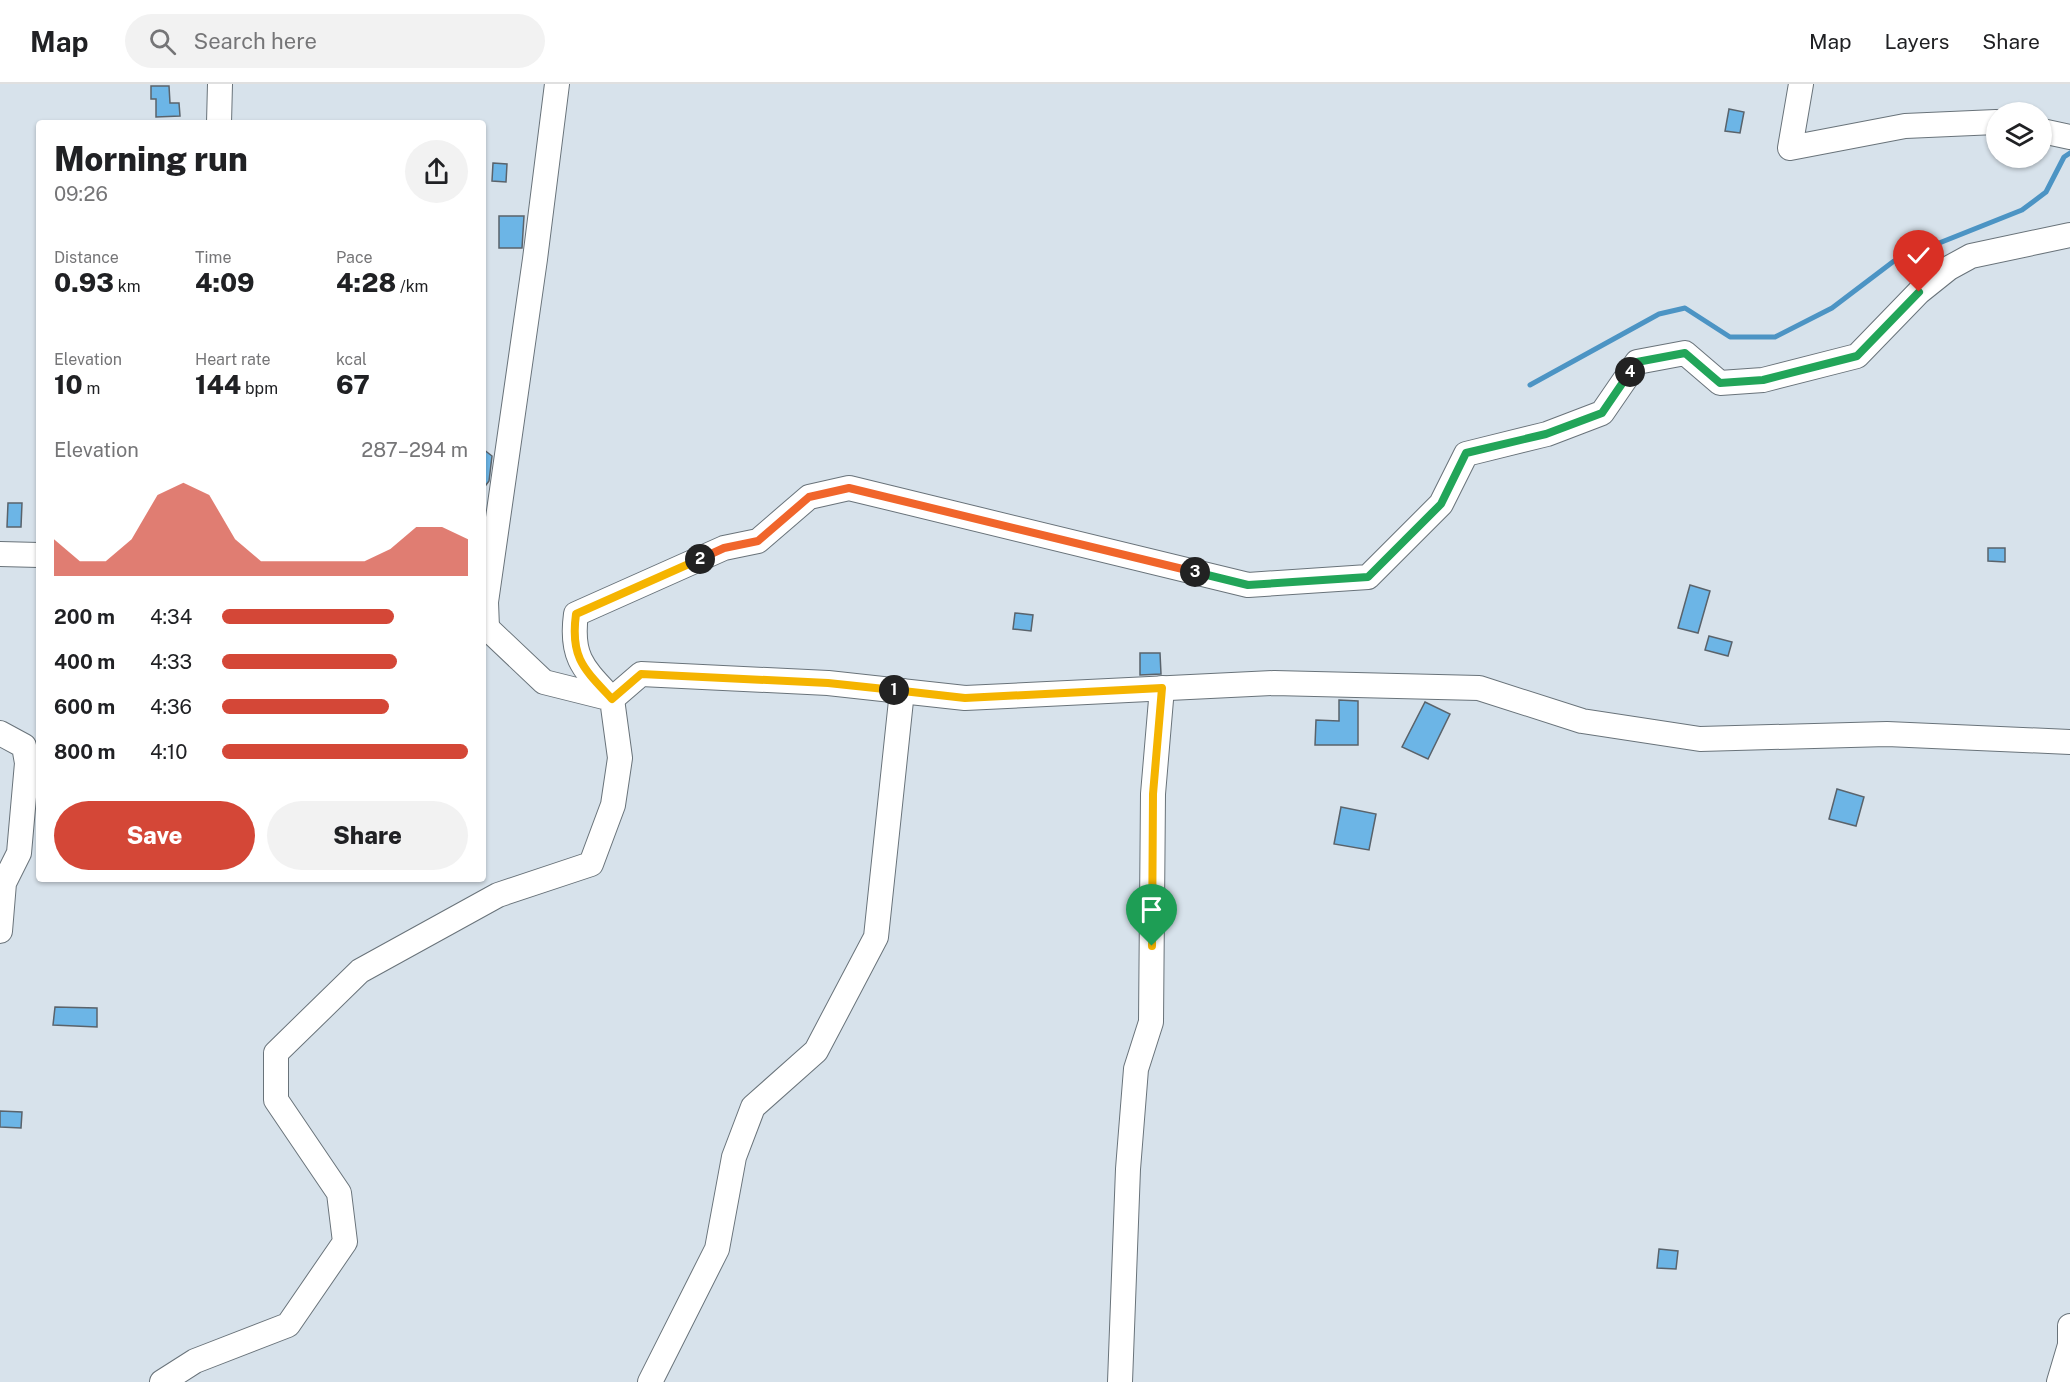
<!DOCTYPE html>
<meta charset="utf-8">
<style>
:root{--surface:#fff;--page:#f2f2f2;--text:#202124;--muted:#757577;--line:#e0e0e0;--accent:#d44737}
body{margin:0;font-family:"Public Sans",sans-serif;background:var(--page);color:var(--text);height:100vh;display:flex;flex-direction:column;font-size:22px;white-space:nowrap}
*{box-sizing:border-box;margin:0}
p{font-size:20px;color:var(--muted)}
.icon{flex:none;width:33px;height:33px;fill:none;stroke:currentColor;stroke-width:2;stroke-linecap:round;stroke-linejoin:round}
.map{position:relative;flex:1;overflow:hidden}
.details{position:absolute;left:36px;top:36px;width:450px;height:762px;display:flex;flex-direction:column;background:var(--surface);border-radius:6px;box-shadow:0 2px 4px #0004}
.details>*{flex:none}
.controls{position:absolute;left:1986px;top:18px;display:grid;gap:12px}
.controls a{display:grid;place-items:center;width:66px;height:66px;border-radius:50%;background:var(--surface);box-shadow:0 2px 4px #0004;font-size:30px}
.pin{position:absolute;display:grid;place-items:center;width:51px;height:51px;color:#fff;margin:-62px -26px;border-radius:50% 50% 50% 0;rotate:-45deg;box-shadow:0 0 6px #0007}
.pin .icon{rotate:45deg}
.km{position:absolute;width:30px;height:30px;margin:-15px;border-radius:50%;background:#222;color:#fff;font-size:16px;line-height:30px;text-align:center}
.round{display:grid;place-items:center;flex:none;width:63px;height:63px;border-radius:32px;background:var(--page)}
.overview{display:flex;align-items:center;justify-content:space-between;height:102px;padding:0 18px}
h1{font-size:33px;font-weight:800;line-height:45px}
.figures{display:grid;grid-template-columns:repeat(3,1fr);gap:9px;height:102px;padding:6px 18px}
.figures div{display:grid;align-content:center}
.figures b{font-size:26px;font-weight:800}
.figures small{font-size:16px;font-weight:400}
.figures p{font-size:16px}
.chart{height:168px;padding:12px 18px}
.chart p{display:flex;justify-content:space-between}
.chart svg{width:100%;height:108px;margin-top:6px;fill:var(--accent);opacity:.7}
.button{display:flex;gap:12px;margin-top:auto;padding:12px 18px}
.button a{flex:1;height:69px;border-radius:36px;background:var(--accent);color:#fff;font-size:24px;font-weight:800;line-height:69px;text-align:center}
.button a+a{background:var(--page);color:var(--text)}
ul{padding:0 18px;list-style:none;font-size:20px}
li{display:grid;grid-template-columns:96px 72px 1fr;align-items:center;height:45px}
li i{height:15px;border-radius:8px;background:var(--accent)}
header{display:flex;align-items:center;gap:36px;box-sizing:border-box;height:84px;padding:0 30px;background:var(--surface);border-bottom:2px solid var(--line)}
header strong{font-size:28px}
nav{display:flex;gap:33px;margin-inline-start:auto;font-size:21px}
.search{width:420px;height:54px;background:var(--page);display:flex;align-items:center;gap:15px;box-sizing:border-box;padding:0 21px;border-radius:33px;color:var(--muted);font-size:22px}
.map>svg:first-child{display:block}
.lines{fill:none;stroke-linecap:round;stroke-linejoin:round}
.stream{stroke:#4c94c4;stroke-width:5}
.building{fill:#6cb5e6;stroke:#5a636b;stroke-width:1.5}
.minor-casing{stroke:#69737a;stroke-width:26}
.minor{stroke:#fff;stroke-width:24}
.split-1-casing{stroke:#fff;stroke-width:12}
.split-2-casing{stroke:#fff;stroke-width:12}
.split-3-casing{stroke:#fff;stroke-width:12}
.split-4-casing{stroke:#fff;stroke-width:12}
.split-5-casing{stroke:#fff;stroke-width:12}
.split-1{stroke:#f5b400;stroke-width:8}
.split-2{stroke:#f5b400;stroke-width:8}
.split-3{stroke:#f0652b;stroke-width:8}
.split-4{stroke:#22a559;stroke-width:8}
.split-5{stroke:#22a559;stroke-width:8}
</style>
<header>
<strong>Map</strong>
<div class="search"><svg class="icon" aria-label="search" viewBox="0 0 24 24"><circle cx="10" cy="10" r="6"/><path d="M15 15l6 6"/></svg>Search here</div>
<nav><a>Map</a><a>Layers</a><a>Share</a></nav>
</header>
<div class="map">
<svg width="2070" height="1298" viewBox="0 0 2070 1298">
<rect width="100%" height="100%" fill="#d7e2eb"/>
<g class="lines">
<path class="stream" d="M1530 301 1659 230 1685 224 1730 253H1775L1832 224 1894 177 2022 126 2046 108 2064 73 2070 69"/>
</g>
<g class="building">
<path d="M151 2H169L170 19H179L180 32 156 33V15H151Z"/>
<path d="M1729 25 1744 28 1740 49 1725 47Z"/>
<path d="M493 79 507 80 506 98 492 97Z"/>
<path d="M499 132H524L522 164H499Z"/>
<path d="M483 365 492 372 489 397 483 405Z"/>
<path d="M8 419H22L21 443H7Z"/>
<path d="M1988 464H2005V478L1988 477Z"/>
<path d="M1690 501 1710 507 1698 549 1678 544Z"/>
<path d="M1015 529 1033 531 1031 547 1013 545Z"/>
<path d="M1709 552 1732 558 1728 572 1705 566Z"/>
<path d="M1140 569H1160L1161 590 1140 591Z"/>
<path d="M1339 616 1358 617V661H1315L1316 636 1339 637Z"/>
<path d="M1425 618 1450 630 1428 675 1402 663Z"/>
<path d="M1837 705 1864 713 1856 742 1829 735Z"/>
<path d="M1341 723 1376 730 1369 766 1334 760Z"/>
<path d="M55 923 97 924V943L53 941Z"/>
<path d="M0 1027 22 1028 21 1044 0 1043Z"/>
<path d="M1659 1165 1678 1167 1676 1185 1657 1184Z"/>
</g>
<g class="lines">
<defs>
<g id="minor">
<path d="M1801 0 1790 64 1905 42 1996 38"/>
<path d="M219 39 220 0"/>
<path d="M2042 47 2070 53"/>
<path d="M2070 151 1971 172 1949 184 1919 208 1857 272 1763 296 1720 299 1685 269 1637 278 1602 329 1547 350 1466 370 1441 420 1368 493 1248 501 849 404 809 413 758 457 724 464 576 530C570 574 584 585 612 615L641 590 828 599 965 614 1274 599 1479 604 1582 637 1700 655 1887 650 2070 658"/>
<path d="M0 470 39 471"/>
<path d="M487 544 486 518 535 175 557 0"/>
<path d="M0 649 24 662 27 679 19 769 4 799 0 847"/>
<path d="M162 1298 195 1277 288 1241 345 1158 339 1109 276 1016V969L360 887 498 811 591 780 613 721 620 674 612 615 544 598 487 544 483 543"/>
<path d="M650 1298 717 1165 734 1073 753 1023 816 967 876 853 902 607"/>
<path d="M1120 1298 1128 1085 1136 985 1151 938 1153 710 1162 604"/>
<path d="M2059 1298 2070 1261V1242"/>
</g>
</defs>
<use href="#minor" class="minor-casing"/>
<use href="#minor" class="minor"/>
</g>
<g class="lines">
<defs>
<path id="split-1" d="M894 606 965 614 1162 604 1153 710 1152 862"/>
<path id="split-2" d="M700 475 576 530C570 574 584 585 612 615L641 590 828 599 894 606"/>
<path id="split-3" d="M700 475 724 464 758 457 809 413 849 404 1195 488"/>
<path id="split-4" d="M1195 488 1248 501 1368 493 1441 420 1466 369 1546 350 1602 329 1630 288"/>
<path id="split-5" d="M1630 288 1637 278 1685 269 1720 299 1763 296 1857 272 1919 208"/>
</defs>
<use href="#split-1" class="split-1-casing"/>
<use href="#split-2" class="split-2-casing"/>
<use href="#split-3" class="split-3-casing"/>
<use href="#split-4" class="split-4-casing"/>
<use href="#split-5" class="split-5-casing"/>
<use href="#split-1" class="split-1"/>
<use href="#split-2" class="split-2"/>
<use href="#split-3" class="split-3"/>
<use href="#split-4" class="split-4"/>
<use href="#split-5" class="split-5"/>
</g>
</svg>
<div class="controls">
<a><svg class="icon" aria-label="layers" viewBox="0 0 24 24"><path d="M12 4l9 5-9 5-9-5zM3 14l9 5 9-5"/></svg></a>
</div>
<div class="pin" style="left:1152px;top:862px;background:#1e9e55"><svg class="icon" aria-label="arrive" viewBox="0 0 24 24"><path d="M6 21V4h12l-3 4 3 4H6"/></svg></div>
<div class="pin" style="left:1919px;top:208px;background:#d93025"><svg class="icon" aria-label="check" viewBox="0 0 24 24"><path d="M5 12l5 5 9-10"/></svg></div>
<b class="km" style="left:894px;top:606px">1</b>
<b class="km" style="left:700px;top:475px">2</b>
<b class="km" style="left:1195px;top:488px">3</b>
<b class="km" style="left:1630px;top:288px">4</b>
<section class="details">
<div class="overview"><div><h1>Morning run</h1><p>09:26</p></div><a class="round"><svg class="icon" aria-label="share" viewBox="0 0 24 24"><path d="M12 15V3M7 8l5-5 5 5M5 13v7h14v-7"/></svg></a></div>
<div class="figures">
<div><p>Distance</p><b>0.93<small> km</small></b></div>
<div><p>Time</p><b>4:09</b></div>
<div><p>Pace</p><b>4:28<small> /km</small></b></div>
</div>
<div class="figures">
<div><p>Elevation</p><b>10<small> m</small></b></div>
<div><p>Heart rate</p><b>144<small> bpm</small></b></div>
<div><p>kcal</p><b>67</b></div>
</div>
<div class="chart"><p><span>Elevation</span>287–294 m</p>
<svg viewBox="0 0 160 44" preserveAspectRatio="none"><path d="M0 44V29L10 38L20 38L30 29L40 11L50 6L60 11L70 29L80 38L90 38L100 38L110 38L120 38L130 33L140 24L150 24L160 29V44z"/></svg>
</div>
<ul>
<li><b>200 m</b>4:34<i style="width:70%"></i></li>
<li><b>400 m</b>4:33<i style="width:71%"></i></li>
<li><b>600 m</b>4:36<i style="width:68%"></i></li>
<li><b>800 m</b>4:10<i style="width:100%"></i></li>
</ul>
<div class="button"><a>Save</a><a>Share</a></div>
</section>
</div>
